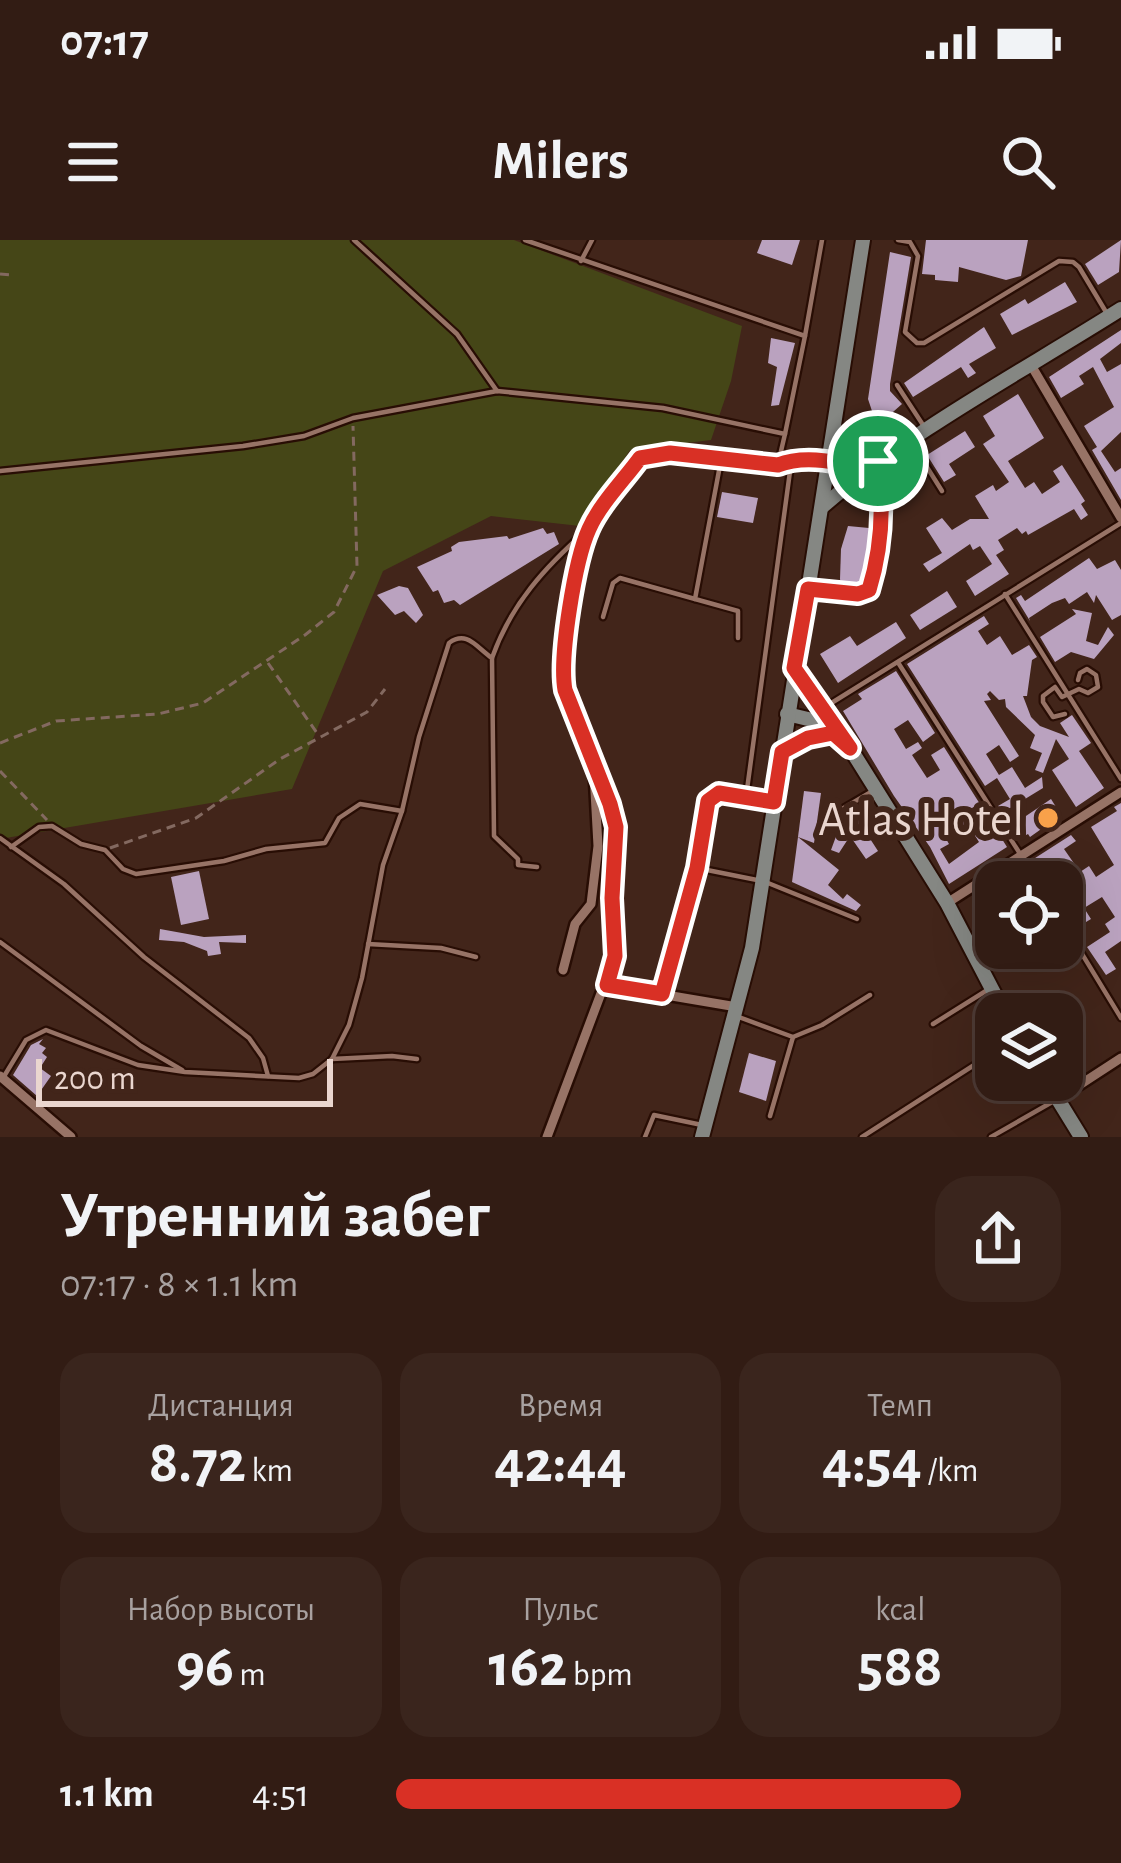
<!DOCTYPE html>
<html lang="ru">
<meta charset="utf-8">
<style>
:root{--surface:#321c14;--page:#3a251d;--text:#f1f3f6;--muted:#a8a1a0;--line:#4d3a34;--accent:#d93025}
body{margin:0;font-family:"Alegreya Sans",sans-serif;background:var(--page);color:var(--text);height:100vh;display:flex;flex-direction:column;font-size:45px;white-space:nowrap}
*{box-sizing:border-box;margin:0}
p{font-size:39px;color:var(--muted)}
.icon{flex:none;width:66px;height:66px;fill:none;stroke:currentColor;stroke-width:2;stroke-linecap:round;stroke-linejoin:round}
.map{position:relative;height:897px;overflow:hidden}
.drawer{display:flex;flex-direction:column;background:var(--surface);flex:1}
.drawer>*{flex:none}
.fabs{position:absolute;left:975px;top:621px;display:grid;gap:24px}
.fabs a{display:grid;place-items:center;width:108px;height:108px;border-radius:24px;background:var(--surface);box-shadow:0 12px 48px #0002,0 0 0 3px var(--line);font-size:60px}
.scale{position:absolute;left:36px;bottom:30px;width:297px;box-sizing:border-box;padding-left:12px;border:6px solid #ead6cf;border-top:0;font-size:33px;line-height:42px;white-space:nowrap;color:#ead6cf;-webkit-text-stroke:9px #42251a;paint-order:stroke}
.pin{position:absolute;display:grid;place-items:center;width:102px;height:102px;color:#fff;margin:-51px;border:6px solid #fff;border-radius:50%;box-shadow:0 3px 12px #0007}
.round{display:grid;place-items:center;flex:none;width:126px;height:126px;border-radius:36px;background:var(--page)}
.overview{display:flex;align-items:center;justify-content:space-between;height:204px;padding:0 60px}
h1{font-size:66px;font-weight:600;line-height:90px}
.figures{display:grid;grid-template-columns:repeat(3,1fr);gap:18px;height:204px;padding:12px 60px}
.figures div{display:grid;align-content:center;border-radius:30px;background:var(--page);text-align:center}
.figures b{font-size:60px;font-weight:600}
.figures small{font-size:33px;font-weight:400}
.figures p{font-size:33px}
ul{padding:0 60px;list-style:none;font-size:39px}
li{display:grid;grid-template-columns:192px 144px 1fr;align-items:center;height:90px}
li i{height:30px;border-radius:15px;background:var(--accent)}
.status{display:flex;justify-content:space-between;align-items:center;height:84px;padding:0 60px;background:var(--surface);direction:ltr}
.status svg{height:33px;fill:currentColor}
header{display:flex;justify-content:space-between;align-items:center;height:156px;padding:0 60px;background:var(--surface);font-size:54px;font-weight:600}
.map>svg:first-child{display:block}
.green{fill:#454617}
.building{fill:#baa2bf;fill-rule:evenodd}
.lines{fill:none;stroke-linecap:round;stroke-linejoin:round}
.lane-casing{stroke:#280d04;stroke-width:9}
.street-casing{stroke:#280d04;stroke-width:14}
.secondary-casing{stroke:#280d04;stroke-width:18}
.path{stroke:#836960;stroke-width:3;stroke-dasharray:9 6;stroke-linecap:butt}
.lane{stroke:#977366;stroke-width:4.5}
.street{stroke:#977366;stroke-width:9}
.secondary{stroke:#858783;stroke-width:14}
.route-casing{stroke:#fff;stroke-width:24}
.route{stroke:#d93025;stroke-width:15}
.poi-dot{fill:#f8a14a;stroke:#42251a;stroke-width:4.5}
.labels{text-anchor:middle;stroke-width:12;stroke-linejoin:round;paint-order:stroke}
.poi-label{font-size:48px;fill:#ead6cf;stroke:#42251a;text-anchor:end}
</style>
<div class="status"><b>07:17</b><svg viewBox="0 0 49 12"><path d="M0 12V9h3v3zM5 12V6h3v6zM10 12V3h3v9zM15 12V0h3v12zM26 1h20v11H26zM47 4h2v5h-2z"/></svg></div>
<header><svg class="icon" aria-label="menu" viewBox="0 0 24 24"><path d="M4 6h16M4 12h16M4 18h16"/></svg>Milers<svg class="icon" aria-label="search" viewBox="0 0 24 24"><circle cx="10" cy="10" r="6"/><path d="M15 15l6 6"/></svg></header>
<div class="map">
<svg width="1121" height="897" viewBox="0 0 1121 897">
<rect width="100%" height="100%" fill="#42251a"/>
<path class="green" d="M0 0H514L742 86 731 141 711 200 630 210 580 286 491 276 383 331 292 549 0 599Z"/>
<g class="building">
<path d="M762 0H800L792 25 757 13Z"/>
<path d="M926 0H1028L1021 36 1006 40 959 27 958 42 935 40V35L922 34Z"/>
<path d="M1121 0 1119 32 1098 45 1085 24Z"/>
<path d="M890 12 911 17 890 144V151L902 164 885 179 874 177 868 159Z"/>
<path d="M1065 42 1077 62 1012 95 1000 74 1025 59 1028 64Z"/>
<path d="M984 87 996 108 969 124 976 133 968 138 961 127 913 157 904 143Z"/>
<path d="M1121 90V103L1100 119 1107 132 1121 124V192L1101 211 1115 232 1121 228V260L1092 210 1097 207 1084 186 1114 167 1093 127 1079 136 1084 144 1061 158 1049 137Z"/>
<path d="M771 98 795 103 779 165 771 166 777 127 768 123Z"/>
<path d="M1018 154 1044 198 1008 221 1025 248 1034 242 1042 254 1060 242 1053 231 1062 225 1085 261 1081 264 1088 275 1081 280 1074 269 1028 295 1026 291 1022 294 1017 288 998 300 1004 310 996 315 1009 334 975 356 966 341 992 324 980 306 973 310 970 304 929 332 923 324 942 313 926 288 942 278 952 290 970 279H989L975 256 993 245 996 251 1009 242 983 204 995 196 983 176Z"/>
<path d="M965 191 975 207 949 224 956 235 944 242 927 215Z"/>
<path d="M722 252 758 258 753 283 717 277Z"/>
<path d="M848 286 869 288 870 294V313L860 346 841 344 840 339 841 309Z"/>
<path d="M543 288 547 294 554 292 559 304 460 365 454 360 444 363 438 350 433 352 417 327 452 311 451 307 459 302 507 296 509 299Z"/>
<path d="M1089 318 1097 329 1115 320 1121 330V375L1112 380 1096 355 1094 363 1087 352 1069 364 1065 358 1052 363 1029 378 1030 381 1016 358 1021 355 1025 361Z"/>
<path d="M399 346 408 348 423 375 416 383 404 371 395 375 377 355Z"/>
<path d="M947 351 957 367 920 390 910 375Z"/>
<path d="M1072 369 1092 373 1086 401 1098 405 1108 387 1114 395 1094 419 1071 412 1055 422 1040 397 1076 374Z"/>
<path d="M984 376 989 384 978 391 987 405 1000 396 1012 415 1029 405 1037 417 1032 420 1027 456H1023L1031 477 1040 486 1069 497 1060 483 1072 475 1091 503 1079 511 1104 548 1076 567 1052 530 1069 519 1056 499 1043 533 1035 530 1042 513 1030 508 1035 495 1006 467 1005 459 999 460 990 451 987 454 991 460 984 461 1019 516 1010 522 999 505 986 514 999 535 1012 527 1025 548 1042 537 1043 548 1002 573 998 566 1010 559 997 538 985 546 907 424Z"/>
<path d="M896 382 906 398 838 443 820 414 850 396 857 406Z"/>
<path d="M896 431 935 493 923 502 908 480 894 489 906 509 918 502 922 508 912 515 927 538 940 530 931 515 944 507 1007 607 949 644 930 607 894 556 843 471 862 459 858 454ZM967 583 979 602 949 624 940 609 949 604 945 597Z"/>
<path d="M804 551 821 553 814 603 798 597Z"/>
<path d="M1051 559 1061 575 1030 597 1028 594 1019 599 1011 586Z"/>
<path d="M1121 563V701L1105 712 1116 729 1106 735 1087 707 1110 692 1105 684 1115 677 1102 657 1084 668 1091 679 1076 688 1062 670V642H1045L1032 620 1071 595 1076 601 1064 609 1080 632 1089 626 1096 637 1114 625 1091 587 1117 571 1114 567Z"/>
<path d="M863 572 872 587 865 591 878 611 866 619 850 596 839 613 831 610 838 591 861 600 850 580Z"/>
<path d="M798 597 839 630 828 645 843 659 847 654 861 665 856 671 792 642Z"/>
<path d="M199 631 209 679 181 685 171 637Z"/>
<path d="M160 689 204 697 246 695V703L219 702 221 714 208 716 207 711 184 702 159 700Z"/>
<path d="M43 799 39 804 46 808 42 813 47 817 40 828 51 836 37 856 13 835 31 805Z"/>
<path d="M749 813 776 821 766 861 739 852Z"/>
</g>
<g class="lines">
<defs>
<g id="lane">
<path d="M354 0 457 94 497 151"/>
<path d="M525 0 805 96 785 194"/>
<path d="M898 0 910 2 918 16 905 92 917 103H924L1059 21 1073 22 1079 27 1106 72"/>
<path d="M581 21 592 0"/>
<path d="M805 96 822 0"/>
<path d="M897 145 923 185"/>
<path d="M913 205 942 251"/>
<path d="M721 220 695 359 738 371V398"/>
<path d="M0 231 243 206 304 196 353 178 497 151 663 168 785 194 778 224"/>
<path d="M813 350 858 354 869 350 881 293 879 228"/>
<path d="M1005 354 1121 539"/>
<path d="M603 377 613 343 620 338 695 359"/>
<path d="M492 418C511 364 545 327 587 290"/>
<path d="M899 424 1038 642"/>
<path d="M825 467 1121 283"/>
<path d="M1065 474 1053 477 1043 462V456L1055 447 1062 457 1079 449 1088 453 1098 447 1096 435 1087 429 1080 433 1078 440"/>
<path d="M746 557 791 224"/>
<path d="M842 569 871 552"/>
<path d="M0 598 64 644 144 717 249 798 263 818 268 836"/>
<path d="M11 607 39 587 52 586 81 604 105 610 123 629 136 634 224 621 266 609 325 603 339 578 360 564 402 571"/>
<path d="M757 640 697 628C700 603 697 568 719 553L773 562"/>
<path d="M768 643 857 679"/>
<path d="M1062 681 1121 778"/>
<path d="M0 702 141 806 182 830"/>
<path d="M368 704 441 708 476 717"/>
<path d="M662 754 697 628"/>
<path d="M736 776 793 797 770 876"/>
<path d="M933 784 989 749"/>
<path d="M793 797 822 785 870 755"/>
<path d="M332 819 392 816 417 819"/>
<path d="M3 838 26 800 46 790 138 825 185 832 299 838 313 834 332 819 349 785 362 738 383 625 402 571 419 497 449 403C467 390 476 407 492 418L494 596 518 619V625L537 627"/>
<path d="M645 897 654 875 702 885"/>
<path d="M862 897 996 811"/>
<path d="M991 897 1054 861"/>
</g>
<g id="street">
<path d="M1031 125 1121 278"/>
<path d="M947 663 1121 552"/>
<path d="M563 730 575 684 591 664 598 606 594 533"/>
<path d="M607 745 737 767"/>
<path d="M0 836 71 897"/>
<path d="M1058 859 1121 818"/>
<path d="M547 897 615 716 612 659 616 587 563 442 574 348 590 287 628 234 648 215 670 213 778 225 792 220H828"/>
</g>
<g id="secondary">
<path d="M828 220 868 228"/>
<path d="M822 267C913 189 1020 133 1121 69"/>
<path d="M794 428 850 508 947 663 1005 774"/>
<path d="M787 474 812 480 837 496"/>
<path d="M782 512 808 498 832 493"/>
<path d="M1046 840 1081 897"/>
<path d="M702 897 752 708 863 0"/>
</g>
</defs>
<use href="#lane" class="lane-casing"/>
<use href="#street" class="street-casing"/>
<use href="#secondary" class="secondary-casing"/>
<g class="path">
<path d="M0 34 12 35"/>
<path d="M268 423 317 493"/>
<path d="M0 503 56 481 158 474 203 463 305 395 334 372 357 326 353 186"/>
<path d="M0 531 47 580"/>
<path d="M110 608 196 578 280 519 367 472 385 449"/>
</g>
<use href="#lane" class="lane"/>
<use href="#street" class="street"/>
<use href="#secondary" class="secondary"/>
</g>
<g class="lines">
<defs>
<path id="route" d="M670 213 778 225C806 214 839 223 868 228L878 221C884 264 882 308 869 350L858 354 808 349 794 428 850 508 833 493 808 498 782 512 774 562 719 553 708 561 697 628 662 754 607 745 615 716 612 658 616 587 610 564 565 450C559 417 575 320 589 289 600 264 624 240 640 218Z"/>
</defs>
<use href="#route" class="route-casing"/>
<use href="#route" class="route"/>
</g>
<circle class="poi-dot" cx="1048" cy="578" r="12"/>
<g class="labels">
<g class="poi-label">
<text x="1024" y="595">Atlas Hotel</text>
</g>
</g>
</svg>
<div class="fabs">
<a><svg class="icon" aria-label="locate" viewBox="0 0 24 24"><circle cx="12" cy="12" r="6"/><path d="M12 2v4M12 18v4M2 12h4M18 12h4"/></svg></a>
<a><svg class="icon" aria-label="layers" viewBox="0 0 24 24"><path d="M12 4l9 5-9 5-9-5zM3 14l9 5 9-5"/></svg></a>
</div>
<div class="scale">200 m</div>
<div class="pin" style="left:878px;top:221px;background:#1e9e55"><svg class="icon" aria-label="arrive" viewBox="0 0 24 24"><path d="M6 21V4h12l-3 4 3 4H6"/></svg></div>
</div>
<section class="drawer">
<div class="overview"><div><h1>Утренний забег</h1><p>07:17 · 8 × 1.1 km</p></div><a class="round"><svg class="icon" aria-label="share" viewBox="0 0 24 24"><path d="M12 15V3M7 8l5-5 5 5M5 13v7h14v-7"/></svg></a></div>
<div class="figures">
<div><p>Дистанция</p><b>8.72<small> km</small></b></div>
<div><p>Время</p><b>42:44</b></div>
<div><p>Темп</p><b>4:54<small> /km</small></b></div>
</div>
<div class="figures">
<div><p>Набор высоты</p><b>96<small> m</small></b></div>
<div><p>Пульс</p><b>162<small> bpm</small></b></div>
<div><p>kcal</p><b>588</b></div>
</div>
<ul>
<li><b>1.1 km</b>4:51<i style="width:85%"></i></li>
</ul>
</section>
